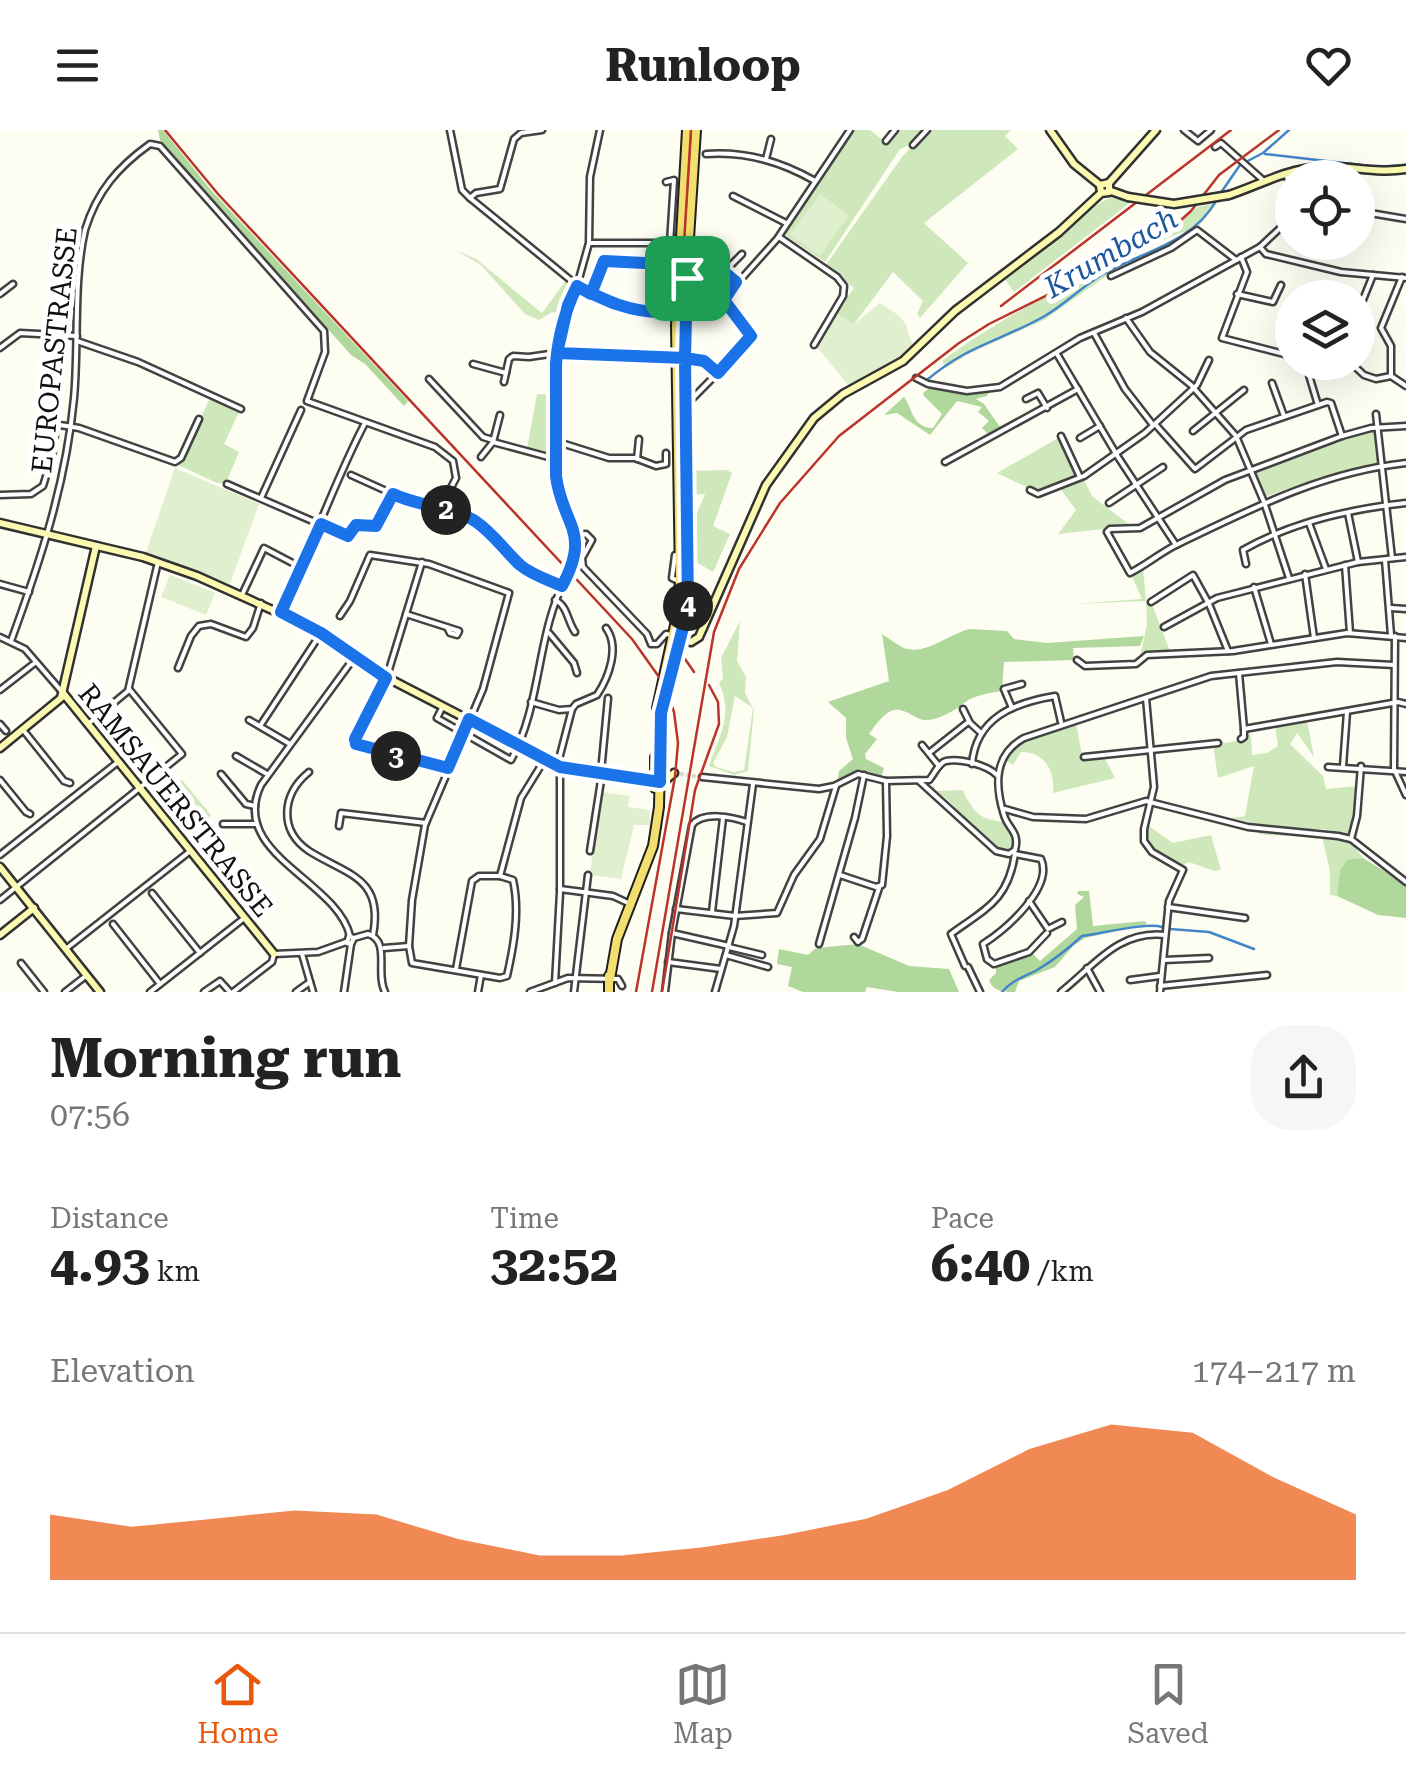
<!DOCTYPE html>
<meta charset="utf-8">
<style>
:root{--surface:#fff;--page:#f6f6f6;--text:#222;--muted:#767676;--line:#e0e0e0;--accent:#ea580c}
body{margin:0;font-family:"Roboto Serif",serif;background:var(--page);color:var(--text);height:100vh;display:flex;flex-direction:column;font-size:38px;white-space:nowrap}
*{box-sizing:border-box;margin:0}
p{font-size:32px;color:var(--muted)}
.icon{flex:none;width:55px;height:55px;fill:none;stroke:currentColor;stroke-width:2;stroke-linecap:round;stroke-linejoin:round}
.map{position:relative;height:862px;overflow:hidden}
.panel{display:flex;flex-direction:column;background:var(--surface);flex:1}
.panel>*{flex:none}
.buttons{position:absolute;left:1275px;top:30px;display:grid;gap:20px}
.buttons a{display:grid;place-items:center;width:100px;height:100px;border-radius:50%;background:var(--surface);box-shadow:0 10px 40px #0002;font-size:50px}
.pin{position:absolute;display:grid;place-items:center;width:85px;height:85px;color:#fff;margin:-42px;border-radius:20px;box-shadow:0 5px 15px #0006}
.km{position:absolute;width:50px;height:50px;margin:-25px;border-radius:50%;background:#222;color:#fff;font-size:28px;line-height:50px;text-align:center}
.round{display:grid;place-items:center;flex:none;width:105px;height:105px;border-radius:40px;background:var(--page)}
.overview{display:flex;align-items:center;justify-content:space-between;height:170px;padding:0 50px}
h1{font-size:55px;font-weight:700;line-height:75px}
.figures{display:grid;grid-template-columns:repeat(3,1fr);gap:15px;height:170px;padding:10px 50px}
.figures div{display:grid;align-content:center}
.figures b{font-size:50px;font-weight:700}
.figures small{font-size:28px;font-weight:400}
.figures p{font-size:28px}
.chart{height:280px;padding:20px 50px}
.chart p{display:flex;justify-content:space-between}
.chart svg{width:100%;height:180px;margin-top:10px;fill:var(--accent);opacity:.7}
header{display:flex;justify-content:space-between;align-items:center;height:130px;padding:0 50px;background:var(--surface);font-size:45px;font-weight:700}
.tabs{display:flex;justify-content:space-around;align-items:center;height:140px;border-top:2px solid var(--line);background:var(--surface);font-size:28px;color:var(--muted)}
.tabs a{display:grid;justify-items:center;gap:5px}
.tabs .active{color:var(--accent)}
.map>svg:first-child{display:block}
.green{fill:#cee8bc;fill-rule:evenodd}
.forest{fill:#b1d89c}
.pitch{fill:#e0efcd}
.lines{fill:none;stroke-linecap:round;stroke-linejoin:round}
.stream{stroke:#4285c8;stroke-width:2.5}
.street-tunnel{stroke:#dad9d0;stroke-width:4;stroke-dasharray:4 2;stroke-linecap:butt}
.street-casing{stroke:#424242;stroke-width:9}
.secondary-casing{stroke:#313131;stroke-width:11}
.primary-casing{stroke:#202020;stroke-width:12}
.street{stroke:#fff;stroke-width:4}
.secondary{stroke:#fbfab0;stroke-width:6}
.primary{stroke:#f2df6e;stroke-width:8}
.tram{stroke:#ba342c;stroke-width:2.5}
.rail{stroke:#ba342c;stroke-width:2.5}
.street-bridge-casing{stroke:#424242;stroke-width:9;stroke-linecap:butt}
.secondary-bridge-casing{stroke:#313131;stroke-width:11;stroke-linecap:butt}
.street-bridge{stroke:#fff;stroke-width:4}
.secondary-bridge{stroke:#fbfab0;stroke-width:6}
.route-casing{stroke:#fff;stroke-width:20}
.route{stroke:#1a73e8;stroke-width:12}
.labels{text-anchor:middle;stroke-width:10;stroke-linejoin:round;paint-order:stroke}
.street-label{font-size:28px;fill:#0f0f0f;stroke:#fff}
.water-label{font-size:30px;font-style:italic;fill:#1d589c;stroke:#fff}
</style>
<header><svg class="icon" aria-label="menu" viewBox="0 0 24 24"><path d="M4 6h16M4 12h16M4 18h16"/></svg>Runloop<svg class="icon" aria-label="heart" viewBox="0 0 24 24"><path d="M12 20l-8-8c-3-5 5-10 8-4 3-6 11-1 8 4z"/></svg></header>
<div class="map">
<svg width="1406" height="862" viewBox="0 0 1406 862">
<rect width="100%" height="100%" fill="#fefdf2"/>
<g class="green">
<path d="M853 0H870L885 12 896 0H925L911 14 900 19 825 132 784 104Z"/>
<path d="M928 0H1011L1005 6 1018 19 924 93 968 133 920 188 917 184 923 171 893 142 854 194 835 183 854 158 825 136 902 27Z"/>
<path d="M1111 68 1131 72 1014 162 1004 148C1022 134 1097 70 1111 68Z"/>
<path d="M1217 73 1196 100C1177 99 1133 127 1113 136L1115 140 1044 190 972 222 946 238 942 231C984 200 1025 177 1071 153L1084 154 1110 135 1159 111 1197 77Z"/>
<path d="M456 120 476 129 542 183 567 149 575 156 562 184 552 182 539 190 525 184 481 135Z"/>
<path d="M537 264 553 265V326L527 319Z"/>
<path d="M210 268 240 280 224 314 239 322 226 353H217L178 335Z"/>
<path d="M1374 300 1379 335 1318 348 1264 367 1255 341Z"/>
<path d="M1060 307 1077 347 1037 362 997 343Z"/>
<path d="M727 340 732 343 713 396 730 404 713 442 691 429 690 389 695 388 705 364 689 365V341Z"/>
<path d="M1083 348 1092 366 1131 396 1058 404 1076 380 1059 357Z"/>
<path d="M1143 437 1146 471 1152 474 1170 521 1140 526 1147 495 1146 471 1072 474 1142 469 1131 444Z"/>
<path d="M740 491 737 531 746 547 745 563 754 580 748 641 734 645 709 636C719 605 734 586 719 553L723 549 721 528ZM735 566 753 578 744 640 734 642 716 637 713 633 727 607Z"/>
<path d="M1307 591 1314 627 1297 603 1290 614 1323 646 1326 659 1357 656 1351 705 1323 699H1285L1231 688 1245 686 1254 636 1218 648 1213 615 1236 611 1251 604 1252 625 1267 623 1278 616 1275 596Z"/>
<path d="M1076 593 1083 630 1104 627 1115 648 1053 663C1055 641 1045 622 1021 622L1013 635 1004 629 1025 610Z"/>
<path d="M169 643 177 654 182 650 211 685 196 703 156 653Z"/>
<path d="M933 652 935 661 963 660C966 668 972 679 980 685 994 696 1023 684 1014 720L1007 724C975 712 958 670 933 660Z"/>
<path d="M1146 694 1173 713 1211 705 1221 740 1214 741 1189 732 1181 736 1155 724 1145 710Z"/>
<path d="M1259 700 1341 707 1350 711 1363 728 1340 740 1337 766 1330 765V741L1322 707 1267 705 1259 704Z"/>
</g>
<g class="forest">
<path d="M158 0H163L211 60 408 271 404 276 365 234 351 225 160 10Z"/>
<path d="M930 258 974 264 989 262 987 266 976 269 984 274 1002 300 990 306 982 298 989 291 978 282 982 277 957 271 930 305 897 283 884 285 904 267C913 280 912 297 933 298L942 284 924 266 923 263Z"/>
<path d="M970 499 1007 501 1014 509 1047 513 1144 506 1140 516 1073 518 1074 530 1004 532 1002 561C990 563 974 565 964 573 955 580 941 589 928 590 915 592 906 575 891 581 881 586 875 596 869 604L877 609 865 624 866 629 884 638 881 648 858 644 837 653 839 641 853 629 846 608V588L828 572 889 551 882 504C889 508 897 515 904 518 926 526 950 503 970 499Z"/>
<path d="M1363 728 1406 754V788L1378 785 1337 766 1340 740 1347 730Z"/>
<path d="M1078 761H1089L1093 796 1145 791 1147 794 1085 808 1074 815 1055 837 1019 851 1015 862C1004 862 993 862 989 850L996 843V836L1031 822 1040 831 1077 799 1075 775 1084 767 1077 764Z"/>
<path d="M858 814 909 836 949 839 959 862H898L867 857 865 862H803L788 856 792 837 777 834 779 819 808 825 816 818Z"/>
</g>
<g class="pitch">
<path d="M820 64 849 85 820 126 790 105Z"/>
<path d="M880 173C889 179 901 185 906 195 909 202 908 208 915 216L889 237 850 257 817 217 835 183 854 194Z"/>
<path d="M175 338 259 374 230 454 146 422Z"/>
<path d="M170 445 215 463 206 485 161 467Z"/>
<path d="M600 662 630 666 628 677 649 680 650 695H634L621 749 590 745Z"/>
</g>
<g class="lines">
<g class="stream">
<path d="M1265 24 1378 37 1406 35"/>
<path d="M1220 64 1240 35 1263 23 1289 0"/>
<path d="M927 250C968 215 1000 211 1043 187 1066 174 1084 154 1107 142 1145 121 1193 112 1216 71"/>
<path d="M1170 799 1209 802 1254 819"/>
<path d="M1002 862C1012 850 1024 847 1037 840 1054 830 1069 818 1082 806 1100 804 1147 792 1162 797"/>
</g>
<path class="street-tunnel" d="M674 643 702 647"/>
<defs>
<g id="street">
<path d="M450 0 462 60 470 68"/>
<path d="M542 0 521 3 514 9 500 59 476 63 470 68 579 157C605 171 631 185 662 181L665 134 605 130 591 163"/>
<path d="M1184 0 1198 11 1211 0"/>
<path d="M886 11 895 0"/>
<path d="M913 15 927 0"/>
<path d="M1215 17 1221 13 1264 51"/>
<path d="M706 24C745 21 782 32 815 51"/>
<path d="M766 29 771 9"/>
<path d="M1285 43 1292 58"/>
<path d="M733 66 786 93"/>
<path d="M1358 81 1406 89"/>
<path d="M779 107 837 147 844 156 843 166 814 215"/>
<path d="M590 113H670L674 50 666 52"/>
<path d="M1260 117 1266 124 1341 142 1406 148"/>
<path d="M1241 127 1247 142 1222 208 1292 226"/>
<path d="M1111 146 1171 118 1197 100 1236 130"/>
<path d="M687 148 720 146 742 124"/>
<path d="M0 164 13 154"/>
<path d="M1237 164 1273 172 1281 155"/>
<path d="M1358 182 1373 145"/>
<path d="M1126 188 1150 222 1191 255 1236 306 1264 372 1289 448"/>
<path d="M1094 203 1125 259 1153 295"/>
<path d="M77 211 138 232 241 279"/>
<path d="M0 218 20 203 77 206"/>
<path d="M1057 224 1118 327 1176 415"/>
<path d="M688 228 706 233 718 243"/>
<path d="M1305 232 1318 275"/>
<path d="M1350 232 1364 245 1376 249 1391 246 1406 256"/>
<path d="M473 234 506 243"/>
<path d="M1391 246V216L1381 198 1402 147"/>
<path d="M916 248 928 254 967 261 1000 257 1080 208 1142 182 1260 117 1292 87"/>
<path d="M429 249 483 307 493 310"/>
<path d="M504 252 509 229 513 226 529 227 563 222 674 226"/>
<path d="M1272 253 1284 286"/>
<path d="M1026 269 1038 263 1047 278"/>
<path d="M691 270 750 210 749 199 725 173V167L777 109 850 0"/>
<path d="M1376 284 1392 428"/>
<path d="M1155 294 1195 339 1246 300 1327 272 1331 273 1342 306"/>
<path d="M1406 296 1371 298 1342 306 1225 350 1140 398 1110 399 1107 402 1130 443C1146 435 1160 423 1176 415 1251 379 1322 342 1406 333"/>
<path d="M1193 301 1244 260"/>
<path d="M1061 306 1080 347"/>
<path d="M1080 308 1100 296"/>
<path d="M493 312 556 329"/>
<path d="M558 312 609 328H635L656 336 666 334V323"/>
<path d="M481 327 493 312 500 285"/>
<path d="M637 329 639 309"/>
<path d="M945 332 1078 259"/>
<path d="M351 345 415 374 449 380 471 390 495 407 524 438 562 456"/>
<path d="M227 354 347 406 356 395H377L392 366"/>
<path d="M1030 360 1038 364 1084 346 1145 303 1197 255 1209 230"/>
<path d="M0 365 31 364 43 356 52 327 56 298 60 295 79 298 175 332 181 328 199 289"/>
<path d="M261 368 301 280"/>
<path d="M1109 373 1163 337"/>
<path d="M1348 383 1358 432"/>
<path d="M1309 393 1326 439"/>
<path d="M576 405 586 404 592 410 582 428 583 437 647 504 651 514H657L666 504 672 505"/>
<path d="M675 425 672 448 680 452"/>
<path d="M574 430 575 401 556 350 557 227 565 182 577 156 589 113 590 47 600 0"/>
<path d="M1385 430 1391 505"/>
<path d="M422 432 388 543 355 611 372 620 448 638"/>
<path d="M1246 434 1243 420C1292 392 1350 379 1406 373"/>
<path d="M1345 435 1350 503"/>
<path d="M1305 444 1314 508"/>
<path d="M0 454 29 462"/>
<path d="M1254 457 1271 514"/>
<path d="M242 465 264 418 302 438"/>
<path d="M555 470C568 476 567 491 575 502"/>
<path d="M1151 472 1193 445 1209 474 1228 521"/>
<path d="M1391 478 1406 479"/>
<path d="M281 483C311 420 333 354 365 293"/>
<path d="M406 484 459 501 457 505 450 503 447 497"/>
<path d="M340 486 350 471 370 425 429 434 509 463 483 559 425 695 412 770 409 816 412 833 500 848 507 846C514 815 520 781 513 750L500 746 521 668 545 629"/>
<path d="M1164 497 1217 468 1358 432 1406 427"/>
<path d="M549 503 574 533 577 543"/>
<path d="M1395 506 1394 639 1406 665"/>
<path d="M0 507 25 519 63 563"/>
<path d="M11 511C40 432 66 354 74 268 79 213 73 153 85 100 97 61 118 37 150 14L160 16 324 201 325 222 307 271 435 317 453 331 456 348 440 379"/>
<path d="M1077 530 1085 536 1136 534 1147 525 1233 521 1347 503 1406 508"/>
<path d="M178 538 191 506 199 496 211 494 246 507 253 498 261 473"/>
<path d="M1239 543 1244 599V607L1241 609"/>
<path d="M0 560 36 532"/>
<path d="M1146 568 1154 657 1144 699V711L1152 722 1183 740 1169 771 1160 862"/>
<path d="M531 572 559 580 572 579 576 574 597 565C609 547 620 517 606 498"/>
<path d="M443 576 437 588 511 630C542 575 536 504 566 448"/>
<path d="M1012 578 1004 559 1022 554"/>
<path d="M963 579 970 593 980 602"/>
<path d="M249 590 290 614"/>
<path d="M0 594 6 601"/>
<path d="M88 594 128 561 158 432"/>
<path d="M260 596 321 503"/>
<path d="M1244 599 1398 572 1406 574"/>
<path d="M24 601 64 651 70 653"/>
<path d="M922 615 939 636"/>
<path d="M929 623 967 593"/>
<path d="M236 626 267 644"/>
<path d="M1084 627 1218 613"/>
<path d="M558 633 572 579"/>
<path d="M972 634C976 588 1013 573 1055 566L1061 592"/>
<path d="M1343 636 1347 582"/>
<path d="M1328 637 1406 642"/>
<path d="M309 642C282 664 278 700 309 721 347 745 384 747 373 805"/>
<path d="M601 642 608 568"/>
<path d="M221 644 246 674 255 676"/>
<path d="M702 647 819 659 834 656 858 644 886 651 929 650C934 645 938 633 946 631 960 628 987 635 997 645"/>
<path d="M0 650 26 682 30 684"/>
<path d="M919 651 996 721 1009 724 1015 720C1020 702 1008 699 1004 685 995 656 993 625 1024 608L1211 546 1337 532 1394 535"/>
<path d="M1005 679 1033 687 1086 689 1146 671 1248 697 1338 706 1351 709 1406 752"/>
<path d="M223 694H257"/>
<path d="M339 696 341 683 426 693"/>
<path d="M1351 709 1357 686 1361 636"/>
<path d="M590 721 602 644"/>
<path d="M1015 724 1041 729C1054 758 1005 800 983 814L987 829 994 834 1029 822 1047 803"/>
<path d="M0 725 118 632"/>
<path d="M840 745 876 757 882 755 887 706 886 651"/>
<path d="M560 759 613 766 628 773"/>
<path d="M152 763 200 823"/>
<path d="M0 770 182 624 129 559"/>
<path d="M1029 771 1048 799 1062 792"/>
<path d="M1168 777 1245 788"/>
<path d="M676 779 735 786 777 783 794 745 820 709 836 656"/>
<path d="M712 782 723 688"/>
<path d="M113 794 160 854"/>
<path d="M672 803 729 816"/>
<path d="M350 806C337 750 228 724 261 655L354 528"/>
<path d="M854 807 858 812 862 809 879 758"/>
<path d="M354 808 349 806 347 813 351 814 354 808 368 804C391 811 375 843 385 862"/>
<path d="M819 814 855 688 864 645"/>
<path d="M729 817 762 825"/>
<path d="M67 818 189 722"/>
<path d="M384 818 409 816"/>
<path d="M302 824 313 862"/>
<path d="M726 825 768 837"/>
<path d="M1164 830 1209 828"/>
<path d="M668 832 721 839"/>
<path d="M21 833 44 862"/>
<path d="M965 836 951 804C985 779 1008 771 1015 724"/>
<path d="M968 837 980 862"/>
<path d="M1087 838 1100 862"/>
<path d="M456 839 472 751 479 746H500"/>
<path d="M1130 850 1160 846"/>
<path d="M555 853 560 762V637"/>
<path d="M1160 856 1267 845"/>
<path d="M65 862 87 845"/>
<path d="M150 862 243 789"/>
<path d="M204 862 220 851 230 862"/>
<path d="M233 862 272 832 274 824 318 822 346 812"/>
<path d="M296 862 310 852"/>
<path d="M344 862 351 814"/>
<path d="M478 862 481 845"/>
<path d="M530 862 568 848 618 849 622 856"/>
<path d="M574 862 588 745"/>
<path d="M665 862 672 803 692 695C703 681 732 687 747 692"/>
<path d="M715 862 734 796 753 654"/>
<path d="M1061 862C1094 836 1118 800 1165 805"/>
</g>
<g id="secondary">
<path d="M1050 0 1074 34 1100 55"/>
<path d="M1109 53 1156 0"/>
<path d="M1111 61 1128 67"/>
<path d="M1229 65C1259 55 1287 39 1319 37 1348 35 1377 44 1406 39"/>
<path d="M0 393 143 427 197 446 308 496 382 545 554 634 650 652H663L674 643"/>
<path d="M673 505 691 512 699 507 766 355 814 288 843 264 903 231 955 181 1059 102 1101 63 1109 62V53L1100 55 1101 63"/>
<path d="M63 563 274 824"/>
<path d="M0 618 61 568 96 416"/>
<path d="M0 737 100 862"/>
<path d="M0 805 34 778"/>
</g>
<g id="primary">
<path d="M657 578 675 495 680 452 676 196 687 0"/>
<path d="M655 627V658"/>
<path d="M609 846V862"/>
<path d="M610 849 617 809 653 716 659 677 661 583 687 488 685 170 696 0"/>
</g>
</defs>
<use href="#street" class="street-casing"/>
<use href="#secondary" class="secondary-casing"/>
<use href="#primary" class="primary-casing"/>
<use href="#street" class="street"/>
<use href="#secondary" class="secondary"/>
<use href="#primary" class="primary"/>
<g class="tram">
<path d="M691 0 680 178 684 452 678 508 683 526 694 542"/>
<path d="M662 862 695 660 719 594 718 572 709 555"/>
</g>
<g class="rail">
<path d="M165 0 218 64 632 509 664 554 674 582 678 613 675 647 636 862"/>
<path d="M1001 176 1231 0"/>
<path d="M652 862 714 502 739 439 780 373 839 306 959 213 989 194 1160 109 1191 81 1219 45 1279 0"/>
</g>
<defs>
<path id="street-bridge" d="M566 448 574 430"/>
<path id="secondary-bridge" d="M1128 67 1174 74 1229 65"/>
</defs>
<use href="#street-bridge" class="street-bridge-casing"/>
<use href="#secondary-bridge" class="secondary-bridge-casing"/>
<use href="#street-bridge" class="street-bridge"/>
<use href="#secondary-bridge" class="secondary-bridge"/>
</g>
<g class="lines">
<defs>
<path id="route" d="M687 148 685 228 557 223 568 175 577 156 591 164 604 131 665 134 663 178 660 182C630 182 607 171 580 158L577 156C565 181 558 206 556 234V346C562 395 592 401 562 456 548 450 532 445 520 435 504 420 493 403 475 391 450 376 420 377 393 364L376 396 356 395 348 406 321 394 281 482 321 503 386 548 355 609 356 614 448 638 469 589 560 637 660 652 661 583 688 478 685 228 704 231 718 243 751 206 724 170 736 152 725 143 712 149 687 148"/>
</defs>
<use href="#route" class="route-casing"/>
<use href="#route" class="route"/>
</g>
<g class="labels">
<g class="street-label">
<text transform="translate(54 220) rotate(-84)" y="10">EUROPASTRASSE</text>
<text transform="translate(176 670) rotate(51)" y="10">RAMSAUERSTRASSE</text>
</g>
<g class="water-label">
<text transform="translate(1111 123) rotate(-30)" y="10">Krumbach</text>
</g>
</g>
</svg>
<div class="buttons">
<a><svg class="icon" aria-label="locate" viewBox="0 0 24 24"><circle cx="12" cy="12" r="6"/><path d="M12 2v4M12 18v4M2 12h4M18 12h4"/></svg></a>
<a><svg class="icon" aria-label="layers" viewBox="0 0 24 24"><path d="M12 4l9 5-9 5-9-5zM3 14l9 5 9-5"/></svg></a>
</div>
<div class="pin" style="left:687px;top:148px;background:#1e9e55"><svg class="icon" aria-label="arrive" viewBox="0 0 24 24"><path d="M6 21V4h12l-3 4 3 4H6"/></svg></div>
<b class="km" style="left:446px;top:380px">2</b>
<b class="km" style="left:396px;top:626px">3</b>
<b class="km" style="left:688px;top:476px">4</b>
</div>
<section class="panel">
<div class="overview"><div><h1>Morning run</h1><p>07:56</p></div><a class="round"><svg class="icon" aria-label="share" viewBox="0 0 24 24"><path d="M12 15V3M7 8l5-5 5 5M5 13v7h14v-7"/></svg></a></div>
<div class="figures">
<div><p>Distance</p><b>4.93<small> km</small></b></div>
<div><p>Time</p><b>32:52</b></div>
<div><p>Pace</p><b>6:40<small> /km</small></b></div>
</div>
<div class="chart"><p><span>Elevation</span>174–217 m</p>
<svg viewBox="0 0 160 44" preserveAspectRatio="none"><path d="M0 44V28L10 31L20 29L30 27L40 28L50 34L60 38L70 38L80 36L90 33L100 29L110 22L120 12L130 6L140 8L150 19L160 28V44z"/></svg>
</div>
</section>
<nav class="tabs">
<a class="active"><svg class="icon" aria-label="home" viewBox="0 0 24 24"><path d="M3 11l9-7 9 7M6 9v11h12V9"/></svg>Home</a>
<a><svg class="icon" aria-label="map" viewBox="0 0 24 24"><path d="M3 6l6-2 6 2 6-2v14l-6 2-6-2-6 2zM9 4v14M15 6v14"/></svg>Map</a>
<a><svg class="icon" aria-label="saved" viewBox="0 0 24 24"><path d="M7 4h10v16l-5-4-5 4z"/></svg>Saved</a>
</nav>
